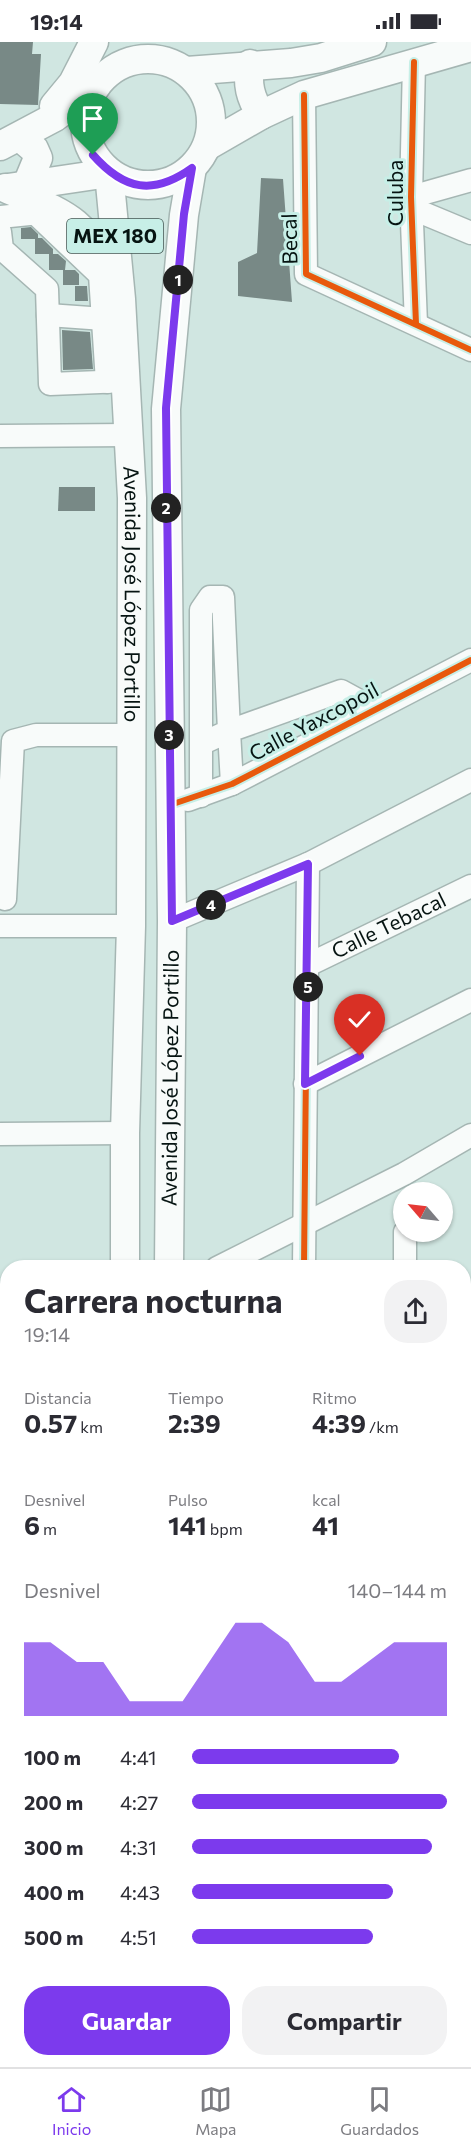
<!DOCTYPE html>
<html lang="es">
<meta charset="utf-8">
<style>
:root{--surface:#fff;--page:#f2f2f3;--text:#2b2b33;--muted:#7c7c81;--line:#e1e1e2;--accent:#7c3aed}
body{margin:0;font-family:Commissioner,sans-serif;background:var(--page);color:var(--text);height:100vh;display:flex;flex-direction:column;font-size:22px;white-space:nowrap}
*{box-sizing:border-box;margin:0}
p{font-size:20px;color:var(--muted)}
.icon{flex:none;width:33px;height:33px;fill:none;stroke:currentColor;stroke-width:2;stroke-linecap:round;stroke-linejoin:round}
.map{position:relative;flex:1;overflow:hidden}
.drawer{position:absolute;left:0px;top:1218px;width:471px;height:807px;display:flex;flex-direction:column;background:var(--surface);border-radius:24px 24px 0 0;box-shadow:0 2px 4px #0004}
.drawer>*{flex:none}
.needle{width:39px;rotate:298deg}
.tools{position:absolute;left:393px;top:1140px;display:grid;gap:12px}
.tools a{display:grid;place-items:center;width:60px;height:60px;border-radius:50%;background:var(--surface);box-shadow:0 2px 4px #0004;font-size:30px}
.pin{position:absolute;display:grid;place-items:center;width:51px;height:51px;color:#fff;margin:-62px -26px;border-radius:50% 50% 50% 0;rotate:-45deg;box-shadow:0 0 6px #0007}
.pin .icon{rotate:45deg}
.km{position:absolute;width:30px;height:30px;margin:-15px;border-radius:50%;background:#222;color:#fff;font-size:16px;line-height:30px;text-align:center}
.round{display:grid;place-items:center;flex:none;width:63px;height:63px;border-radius:24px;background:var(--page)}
.overview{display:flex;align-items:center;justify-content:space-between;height:102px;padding:0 24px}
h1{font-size:33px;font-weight:700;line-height:45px}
.stats{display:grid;grid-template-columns:repeat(3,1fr);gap:9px;height:102px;padding:6px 24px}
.stats div{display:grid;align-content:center}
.stats b{font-size:26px;font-weight:700}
.stats small{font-size:16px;font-weight:400}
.stats p{font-size:16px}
.chart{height:168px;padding:12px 24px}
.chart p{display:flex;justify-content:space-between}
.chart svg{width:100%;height:108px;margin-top:6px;fill:var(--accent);opacity:.7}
.primary-button{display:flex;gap:12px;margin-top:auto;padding:12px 24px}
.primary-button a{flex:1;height:69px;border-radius:24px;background:var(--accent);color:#fff;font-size:24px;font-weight:700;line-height:69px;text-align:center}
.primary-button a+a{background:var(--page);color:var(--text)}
ul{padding:0 24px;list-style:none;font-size:20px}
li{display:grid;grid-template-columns:96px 72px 1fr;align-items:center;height:45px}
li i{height:15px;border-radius:8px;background:var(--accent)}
.status{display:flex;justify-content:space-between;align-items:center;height:42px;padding:0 30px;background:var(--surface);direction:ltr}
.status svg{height:16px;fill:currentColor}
.tabs{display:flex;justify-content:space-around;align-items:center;height:84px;border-top:2px solid var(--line);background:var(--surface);font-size:16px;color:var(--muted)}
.tabs a{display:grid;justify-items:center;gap:3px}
.tabs .on{color:var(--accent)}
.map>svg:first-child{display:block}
.green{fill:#acd6ce}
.building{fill:#788986}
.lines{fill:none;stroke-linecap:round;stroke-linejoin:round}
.minor-casing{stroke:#a5b6b3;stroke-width:25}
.major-casing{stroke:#a5b6b3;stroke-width:31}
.minor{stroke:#f8fbfa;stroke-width:22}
.major{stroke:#f8fbfa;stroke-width:28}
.cycleway-casing{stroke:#c7efe7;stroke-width:10}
.cycleway{stroke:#e8590c;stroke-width:6}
.route-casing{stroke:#fff;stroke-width:12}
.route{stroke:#7c3aed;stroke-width:8}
.labels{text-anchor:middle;stroke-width:6;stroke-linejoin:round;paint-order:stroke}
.shield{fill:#c7efe7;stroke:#405652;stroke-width:1.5}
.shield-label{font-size:20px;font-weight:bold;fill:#061412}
.street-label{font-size:21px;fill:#061412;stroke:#c7efe7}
</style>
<div class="status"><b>19:14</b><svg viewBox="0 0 49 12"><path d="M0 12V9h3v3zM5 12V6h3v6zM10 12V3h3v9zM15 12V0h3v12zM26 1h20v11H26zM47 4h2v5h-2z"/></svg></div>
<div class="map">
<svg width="471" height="2025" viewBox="0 0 471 2025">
<rect width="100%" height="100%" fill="#d0e6e1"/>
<path class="green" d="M7 1726V1909L0 1900V1733Z"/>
<g class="building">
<path d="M0 0H33L32 12H41L38 63 0 62Z"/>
<path d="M261 136 283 137 292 260 238 254V220L257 211Z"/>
<path d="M31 185 38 192V196H42L53 207V212H58L66 219 65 228H75L79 232V243H63V228H49V212H35V197H21V186Z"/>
<path d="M75 244H87L88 259H75Z"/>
<path d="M62 288 90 290 93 327 63 328Z"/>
<path d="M59 445H95V469H58Z"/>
</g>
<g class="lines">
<defs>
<g id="minor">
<path d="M414 20 411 155 416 282"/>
<path d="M304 53 306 232 471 308"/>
<path d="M411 155 471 138"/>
<path d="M411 166 471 191"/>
<path d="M36 172 100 233 107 340"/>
<path d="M0 175 49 170"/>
<path d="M0 190 2 207 47 247 50 342 125 339"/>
<path d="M48 273 118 278"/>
<path d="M0 394 129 393"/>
<path d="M232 742 229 689 341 649 374 667"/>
<path d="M201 754V568L210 555H223L229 689 203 701"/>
<path d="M188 758 232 742 471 618"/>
<path d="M5 857 13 699 36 693H131"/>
<path d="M172 879 308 822 471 738"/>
<path d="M0 884H131"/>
<path id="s1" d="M308 923 471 844"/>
<path d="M305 1042 471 958"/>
<path d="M0 1092 125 1091"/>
<path d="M405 1190V1226"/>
<path d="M217 1226 404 1132 471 1093"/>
<path d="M304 1226 308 822"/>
<path d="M464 1335H471"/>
<path d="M0 1349H8"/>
<path d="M5 1468 7 1667"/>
<path d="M464 1543 471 1546"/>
<path d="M464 1660 471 1663"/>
<path d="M0 1735 8 1709"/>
<path d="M464 1770 471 1774"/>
<path d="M0 1808 8 1806"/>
<path d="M0 1827 4 1849 8 1851"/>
<path d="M464 1901 471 1904"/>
<path d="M398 2018V2025"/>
<path d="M298 2025V2018"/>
</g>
<g id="major">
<circle cx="148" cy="80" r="63"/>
<path d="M250 22C247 43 250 55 261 73"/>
<path d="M187 29 291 21 321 16 372 0"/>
<path d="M54 64 73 41 94 0"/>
<path d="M20 95 34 107 38 116 26 145"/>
<path d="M0 104 55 75 96 44"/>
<path d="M207 104 261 73 304 53 471 5"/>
<path id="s2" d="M109 131 121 257 132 456 131 884 125 1091V1226"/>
<path d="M5 146C61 171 86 175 112 235"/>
<path d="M8 146 109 131"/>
<path id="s3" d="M169 1226 172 879 166 367 184 173 192 126"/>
<path d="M122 2025V2018"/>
<path d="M163 2025V2018"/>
</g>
</defs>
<use href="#minor" class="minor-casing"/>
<use href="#major" class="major-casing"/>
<use href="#minor" class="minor"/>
<use href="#major" class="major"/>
<defs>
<g id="cycleway">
<path d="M414 20 411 155 416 282"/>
<path d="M304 53 306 232 471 308"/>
<path d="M170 763 232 742 471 618"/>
<path d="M304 1226 308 822"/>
</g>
</defs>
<use href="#cycleway" class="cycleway-casing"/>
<use href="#cycleway" class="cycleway"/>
</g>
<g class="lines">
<defs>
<path id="route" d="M93 113C124 148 153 154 192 126L184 172 166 366 172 879 308 822 305 1042 360 1014"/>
</defs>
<use href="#route" class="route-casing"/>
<use href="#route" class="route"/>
</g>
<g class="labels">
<rect class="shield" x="67" y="177" width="96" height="34" rx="4.5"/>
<g class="shield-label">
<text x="115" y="201">MEX 180</text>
</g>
<g class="street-label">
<text transform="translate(396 151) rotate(-90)" y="7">Culuba</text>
<text transform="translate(290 197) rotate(-91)" y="7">Becal</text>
<text dy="7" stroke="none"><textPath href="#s2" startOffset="422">Avenida José López Portillo</textPath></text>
<text transform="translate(314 680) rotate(-28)" y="7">Calle Yaxcopoil</text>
<text dy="7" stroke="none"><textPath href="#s1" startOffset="90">Calle Tebacal</textPath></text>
<text dy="7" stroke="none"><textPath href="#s3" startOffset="190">Avenida José López Portillo</textPath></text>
</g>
</g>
</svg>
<div class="tools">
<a><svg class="needle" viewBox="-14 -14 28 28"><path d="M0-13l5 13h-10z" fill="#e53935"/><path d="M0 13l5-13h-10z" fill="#7c7c81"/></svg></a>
</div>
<div class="pin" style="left:93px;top:113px;background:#1e9e55"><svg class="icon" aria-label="arrive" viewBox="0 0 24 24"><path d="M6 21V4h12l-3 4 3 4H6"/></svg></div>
<div class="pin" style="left:360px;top:1014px;background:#d93025"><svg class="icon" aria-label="check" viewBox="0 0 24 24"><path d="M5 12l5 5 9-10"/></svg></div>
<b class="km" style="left:178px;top:238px">1</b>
<b class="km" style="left:166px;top:466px">2</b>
<b class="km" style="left:169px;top:693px">3</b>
<b class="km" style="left:211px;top:863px">4</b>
<b class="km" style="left:308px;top:945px">5</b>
<section class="drawer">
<div class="overview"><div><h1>Carrera nocturna</h1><p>19:14</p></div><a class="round"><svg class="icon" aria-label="share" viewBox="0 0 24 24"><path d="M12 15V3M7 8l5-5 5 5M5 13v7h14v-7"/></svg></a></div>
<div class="stats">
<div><p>Distancia</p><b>0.57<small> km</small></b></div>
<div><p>Tiempo</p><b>2:39</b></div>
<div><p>Ritmo</p><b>4:39<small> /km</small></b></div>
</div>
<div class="stats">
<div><p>Desnivel</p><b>6<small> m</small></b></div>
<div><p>Pulso</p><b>141<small> bpm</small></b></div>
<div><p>kcal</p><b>41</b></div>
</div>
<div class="chart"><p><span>Desnivel</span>140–144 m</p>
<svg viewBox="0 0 160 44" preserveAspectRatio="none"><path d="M0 44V14L10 14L20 22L30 22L40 38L50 38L60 38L70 22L80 6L90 6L100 14L110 30L120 30L130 22L140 14L150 14L160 14V44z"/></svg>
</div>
<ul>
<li><b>100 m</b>4:41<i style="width:81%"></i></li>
<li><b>200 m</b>4:27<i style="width:100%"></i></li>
<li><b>300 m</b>4:31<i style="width:94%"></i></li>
<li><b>400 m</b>4:43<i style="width:79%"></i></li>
<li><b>500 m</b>4:51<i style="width:71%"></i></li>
</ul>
<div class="primary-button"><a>Guardar</a><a>Compartir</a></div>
</section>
</div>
<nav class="tabs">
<a class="on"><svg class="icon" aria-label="home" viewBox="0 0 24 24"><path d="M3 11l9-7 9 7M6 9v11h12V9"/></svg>Inicio</a>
<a><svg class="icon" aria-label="map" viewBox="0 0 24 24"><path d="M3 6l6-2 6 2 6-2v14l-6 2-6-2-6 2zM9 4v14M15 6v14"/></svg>Mapa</a>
<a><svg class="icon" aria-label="saved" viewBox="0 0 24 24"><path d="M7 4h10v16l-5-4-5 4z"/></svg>Guardados</a>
</nav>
